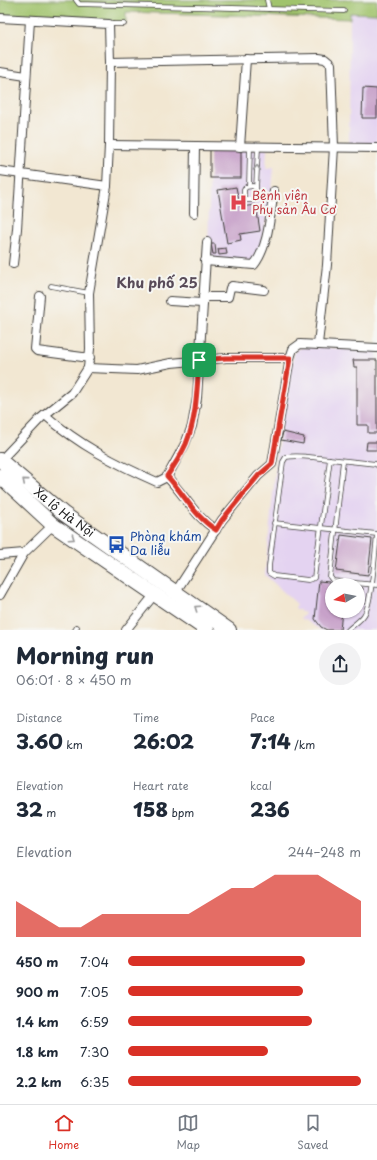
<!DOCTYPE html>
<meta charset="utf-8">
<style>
:root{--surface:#fff;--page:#f2f2f3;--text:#1f2937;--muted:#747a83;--line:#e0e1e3;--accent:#d93025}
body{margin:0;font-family:"Playpen Sans",sans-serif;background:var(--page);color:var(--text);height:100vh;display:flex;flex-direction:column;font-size:15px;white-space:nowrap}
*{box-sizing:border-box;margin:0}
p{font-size:13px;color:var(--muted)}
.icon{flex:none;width:22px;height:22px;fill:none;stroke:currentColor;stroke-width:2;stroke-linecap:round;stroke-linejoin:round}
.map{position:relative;height:630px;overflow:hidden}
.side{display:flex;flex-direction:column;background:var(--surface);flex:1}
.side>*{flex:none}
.needle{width:26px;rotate:260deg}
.tools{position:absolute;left:325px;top:578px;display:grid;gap:8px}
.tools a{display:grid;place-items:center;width:40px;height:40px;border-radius:50%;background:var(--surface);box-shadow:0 1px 3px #0004;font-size:20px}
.pin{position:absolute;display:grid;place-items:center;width:34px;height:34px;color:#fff;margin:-17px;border-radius:8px;box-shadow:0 2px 6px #0006}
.round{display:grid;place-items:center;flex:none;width:42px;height:42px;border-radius:21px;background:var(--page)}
.headline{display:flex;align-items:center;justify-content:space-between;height:68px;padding:0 16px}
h1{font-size:22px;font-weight:800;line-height:30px}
.stats{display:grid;grid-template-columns:repeat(3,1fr);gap:6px;height:68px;padding:4px 16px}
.stats div{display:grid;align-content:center}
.stats b{font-size:20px;font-weight:800}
.stats small{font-size:11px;font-weight:400}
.stats p{font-size:11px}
.chart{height:112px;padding:8px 16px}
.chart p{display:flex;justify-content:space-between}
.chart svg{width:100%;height:72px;margin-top:4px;fill:var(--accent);opacity:.7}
ul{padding:0 16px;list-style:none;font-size:13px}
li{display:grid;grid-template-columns:64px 48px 1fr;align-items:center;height:30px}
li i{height:10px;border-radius:5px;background:var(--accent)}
.dock{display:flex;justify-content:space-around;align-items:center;height:56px;border-top:1px solid var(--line);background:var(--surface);font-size:11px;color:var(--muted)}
.dock a{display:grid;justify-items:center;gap:2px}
.dock .active{color:var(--accent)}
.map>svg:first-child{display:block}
.built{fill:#e4d3f1;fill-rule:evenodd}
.green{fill:#a0c36c;stroke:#5e7044}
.building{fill:#c7a1c9}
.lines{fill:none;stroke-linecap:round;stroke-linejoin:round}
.service-casing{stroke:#3c3a37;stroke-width:5.5}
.minor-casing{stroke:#3c3a37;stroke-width:10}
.trunk-casing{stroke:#3c3a37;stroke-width:16}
.service{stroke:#fff;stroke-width:4}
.minor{stroke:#fff;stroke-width:8}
.trunk{stroke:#fff;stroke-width:14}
.oneway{stroke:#999}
.route-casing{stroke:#fff;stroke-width:8}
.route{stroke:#d93025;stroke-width:5}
.labels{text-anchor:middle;stroke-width:4;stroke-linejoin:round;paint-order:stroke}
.health-label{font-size:12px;fill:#be3a42;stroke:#f6f6f2;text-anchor:start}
.street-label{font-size:12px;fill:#1c1c1c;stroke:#f6f6f2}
.transit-label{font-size:12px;fill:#164399;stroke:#f6f6f2;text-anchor:start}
.quarter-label{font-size:14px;font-weight:bold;fill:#584b59;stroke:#f6f6f2}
</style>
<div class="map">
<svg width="377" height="630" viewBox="0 0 377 630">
<rect width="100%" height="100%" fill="#f6f6f2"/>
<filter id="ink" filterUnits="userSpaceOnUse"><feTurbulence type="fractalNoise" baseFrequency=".025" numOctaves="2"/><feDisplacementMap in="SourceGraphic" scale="8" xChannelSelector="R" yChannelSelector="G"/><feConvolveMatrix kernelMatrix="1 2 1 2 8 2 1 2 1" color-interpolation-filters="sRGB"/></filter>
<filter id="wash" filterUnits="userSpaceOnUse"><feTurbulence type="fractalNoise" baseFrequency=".012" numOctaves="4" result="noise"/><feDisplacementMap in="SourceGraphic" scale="16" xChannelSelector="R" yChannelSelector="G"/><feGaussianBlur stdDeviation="0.9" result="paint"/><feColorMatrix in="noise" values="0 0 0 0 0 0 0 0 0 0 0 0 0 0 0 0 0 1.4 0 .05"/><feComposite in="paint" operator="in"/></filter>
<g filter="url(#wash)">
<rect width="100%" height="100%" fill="#f2e7d2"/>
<g class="built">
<path d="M350 13 377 14V146L349 145Z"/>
<path d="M210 149H267L266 168 274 167 272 189 262 241 257 254 252 262 208 258Z"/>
<path d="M301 347 377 350V630H321L301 618 305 613 295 608 297 604 265 575 277 454 286 387 295 351ZM332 585H358V611H332Z"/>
</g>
<path class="green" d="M0 0H377V14L350 13V19L126 12V23L0 16Z"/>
<g id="blocks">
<g class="building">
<path d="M363 88 377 89V118H362Z"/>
<rect x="210" y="149" width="31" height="29"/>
<path d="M236 187 240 207 256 205 260 231 240 234 241 240 227 243 218 190Z"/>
<path d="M211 244H215L216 254H213Z"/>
<path d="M226 248 227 254 219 255 218 249Z"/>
<path d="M353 360H377V433H368V425H357V367H354Z"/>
<path d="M283 432 304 437 303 444 281 440Z"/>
<path d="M367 442H377V450H366Z"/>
<path d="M341 535 372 539 368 575 336 571Z"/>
<path d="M319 581 329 582V586H332V611H342L340 630H327L321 627 315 619Z"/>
<path d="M358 587 363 588 362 599 358 598Z"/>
</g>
</g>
</g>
<g filter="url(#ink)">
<use href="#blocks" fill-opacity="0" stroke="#3c3a37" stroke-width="1"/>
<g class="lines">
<defs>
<g id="service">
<path d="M76 0 79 4 344 11"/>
<path d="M267 0 269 9"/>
<path d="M109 24H124"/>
<path d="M249 186 250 147"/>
<path d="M256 189 253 186 246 187 244 190V197L246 200H253L258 195 256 189 258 147"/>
<path d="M51 286 89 293"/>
<path d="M330 459 314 578 308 580 274 576 269 573V566L283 462 286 457C297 455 309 457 320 458 339 460 358 462 376 464L377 465"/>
<path d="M343 461 330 577 333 581 377 585"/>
<path d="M274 523 377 534"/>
<path d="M75 630 77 627"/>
<path d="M348 630C353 625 360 621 364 615 372 603 375 552 377 535"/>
</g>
<g id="minor">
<path d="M0 18 109 24 110 62 109 145 107 186 89 293 90 349 88 368 72 393 41 418 1 460"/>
<path d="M110 62 319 58 325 59 331 64 334 147 327 265 318 344"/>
<path d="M0 72 26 76"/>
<path d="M109 145 377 148"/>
<path d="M240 147 246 59"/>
<path d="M0 171 107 186"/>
<path d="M194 213 195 146"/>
<path d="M205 261 254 265C269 246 270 214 274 191"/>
<path d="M13 264 17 229 30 20"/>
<path d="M40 296 35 349 37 351 90 358"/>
<path d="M203 297H228L230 288 232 286 264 290"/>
<path d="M170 301 202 303"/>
<path d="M88 368 137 370 171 363 226 358H290L293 349 300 344 377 348"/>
<path d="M45 415C79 445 116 464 157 482L167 477 185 444 192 426 197 398 207 242"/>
<path d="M167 477C185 495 194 516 216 530"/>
<path d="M0 555 24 553 53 525"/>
<path d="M175 593 222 520 258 476 272 464 290 358"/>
<path d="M0 595 24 553"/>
<path d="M126 630 154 595"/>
</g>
<g id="trunk">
<path id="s1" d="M0 460 64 514 229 630"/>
<path d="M0 476 53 525 207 630"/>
</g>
</defs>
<use href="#service" class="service-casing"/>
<use href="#minor" class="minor-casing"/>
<use href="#trunk" class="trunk-casing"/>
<use href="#service" class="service"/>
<use href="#minor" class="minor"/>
<use href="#trunk" class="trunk"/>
</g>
<defs><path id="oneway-chevron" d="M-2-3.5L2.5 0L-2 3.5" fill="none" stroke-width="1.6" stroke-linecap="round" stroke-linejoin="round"/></defs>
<g class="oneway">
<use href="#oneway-chevron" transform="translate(257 168) rotate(-87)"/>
<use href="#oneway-chevron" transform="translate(25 481) rotate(-140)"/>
<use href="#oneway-chevron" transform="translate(72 538) rotate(34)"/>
<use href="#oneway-chevron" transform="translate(197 608) rotate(-146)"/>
</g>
</g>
<g class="lines" filter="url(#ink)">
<defs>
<path id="route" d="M226 358H290L272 464 258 476 222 520 216 530C194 516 185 495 167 476 174 466 181 455 186 444 197 417 197 388 199 360Z"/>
</defs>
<use href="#route" class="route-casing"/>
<use href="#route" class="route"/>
</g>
<defs>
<symbol id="hospital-bare" viewBox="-9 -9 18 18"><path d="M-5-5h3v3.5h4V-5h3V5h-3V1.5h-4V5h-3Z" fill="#e0444e" stroke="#f6f6f2" stroke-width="2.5" paint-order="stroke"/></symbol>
<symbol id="bus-bare" viewBox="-9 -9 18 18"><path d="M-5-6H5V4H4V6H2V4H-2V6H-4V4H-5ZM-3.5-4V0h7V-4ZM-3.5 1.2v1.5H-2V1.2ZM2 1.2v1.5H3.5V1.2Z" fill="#1a4fb4" stroke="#f6f6f2" stroke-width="2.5" paint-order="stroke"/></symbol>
</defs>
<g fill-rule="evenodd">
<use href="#hospital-bare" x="226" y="190" width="25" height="25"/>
<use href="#bus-bare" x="104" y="532" width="25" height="25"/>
</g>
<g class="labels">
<g class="health-label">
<text x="252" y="200">Bệnh viện<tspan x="252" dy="14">Phụ sản Âu Cơ</tspan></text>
</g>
<g class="street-label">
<text dy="4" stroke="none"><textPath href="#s1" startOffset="83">Xa lộ Hà Nội</textPath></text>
</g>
<g class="transit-label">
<text x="130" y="541">Phòng khám<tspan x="130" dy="14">Da liễu</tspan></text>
</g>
<g class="quarter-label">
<text x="157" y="288">Khu phố 25</text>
</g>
</g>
</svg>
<div class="tools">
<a><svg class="needle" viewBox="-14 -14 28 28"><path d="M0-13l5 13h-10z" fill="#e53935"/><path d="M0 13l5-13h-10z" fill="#747a83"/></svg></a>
</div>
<div class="pin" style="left:199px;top:360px;background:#1e9e55"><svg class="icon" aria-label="arrive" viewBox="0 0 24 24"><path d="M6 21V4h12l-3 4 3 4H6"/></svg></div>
</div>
<section class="side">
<div class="headline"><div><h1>Morning run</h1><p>06:01 · 8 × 450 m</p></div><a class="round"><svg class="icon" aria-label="share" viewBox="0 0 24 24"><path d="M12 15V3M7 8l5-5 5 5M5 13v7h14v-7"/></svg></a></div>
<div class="stats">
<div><p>Distance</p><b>3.60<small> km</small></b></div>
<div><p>Time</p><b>26:02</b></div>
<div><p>Pace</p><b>7:14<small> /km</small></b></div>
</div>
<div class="stats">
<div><p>Elevation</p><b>32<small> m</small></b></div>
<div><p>Heart rate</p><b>158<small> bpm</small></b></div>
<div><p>kcal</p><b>236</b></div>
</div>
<div class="chart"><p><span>Elevation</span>244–248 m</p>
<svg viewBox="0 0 160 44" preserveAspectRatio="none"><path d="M0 44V22L10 30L20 38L30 38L40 30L50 30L60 30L70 30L80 30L90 22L100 14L110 14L120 6L130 6L140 6L150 14L160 22V44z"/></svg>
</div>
<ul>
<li><b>450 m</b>7:04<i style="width:76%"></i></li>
<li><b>900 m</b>7:05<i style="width:75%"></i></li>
<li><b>1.4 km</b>6:59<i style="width:79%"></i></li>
<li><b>1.8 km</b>7:30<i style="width:60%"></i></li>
<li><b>2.2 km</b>6:35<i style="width:100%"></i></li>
</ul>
</section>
<nav class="dock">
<a class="active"><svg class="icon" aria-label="home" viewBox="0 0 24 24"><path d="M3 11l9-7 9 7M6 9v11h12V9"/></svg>Home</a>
<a><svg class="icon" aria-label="map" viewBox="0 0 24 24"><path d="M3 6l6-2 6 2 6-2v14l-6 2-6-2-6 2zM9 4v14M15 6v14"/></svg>Map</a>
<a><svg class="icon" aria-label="saved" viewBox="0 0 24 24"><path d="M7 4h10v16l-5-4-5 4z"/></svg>Saved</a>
</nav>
